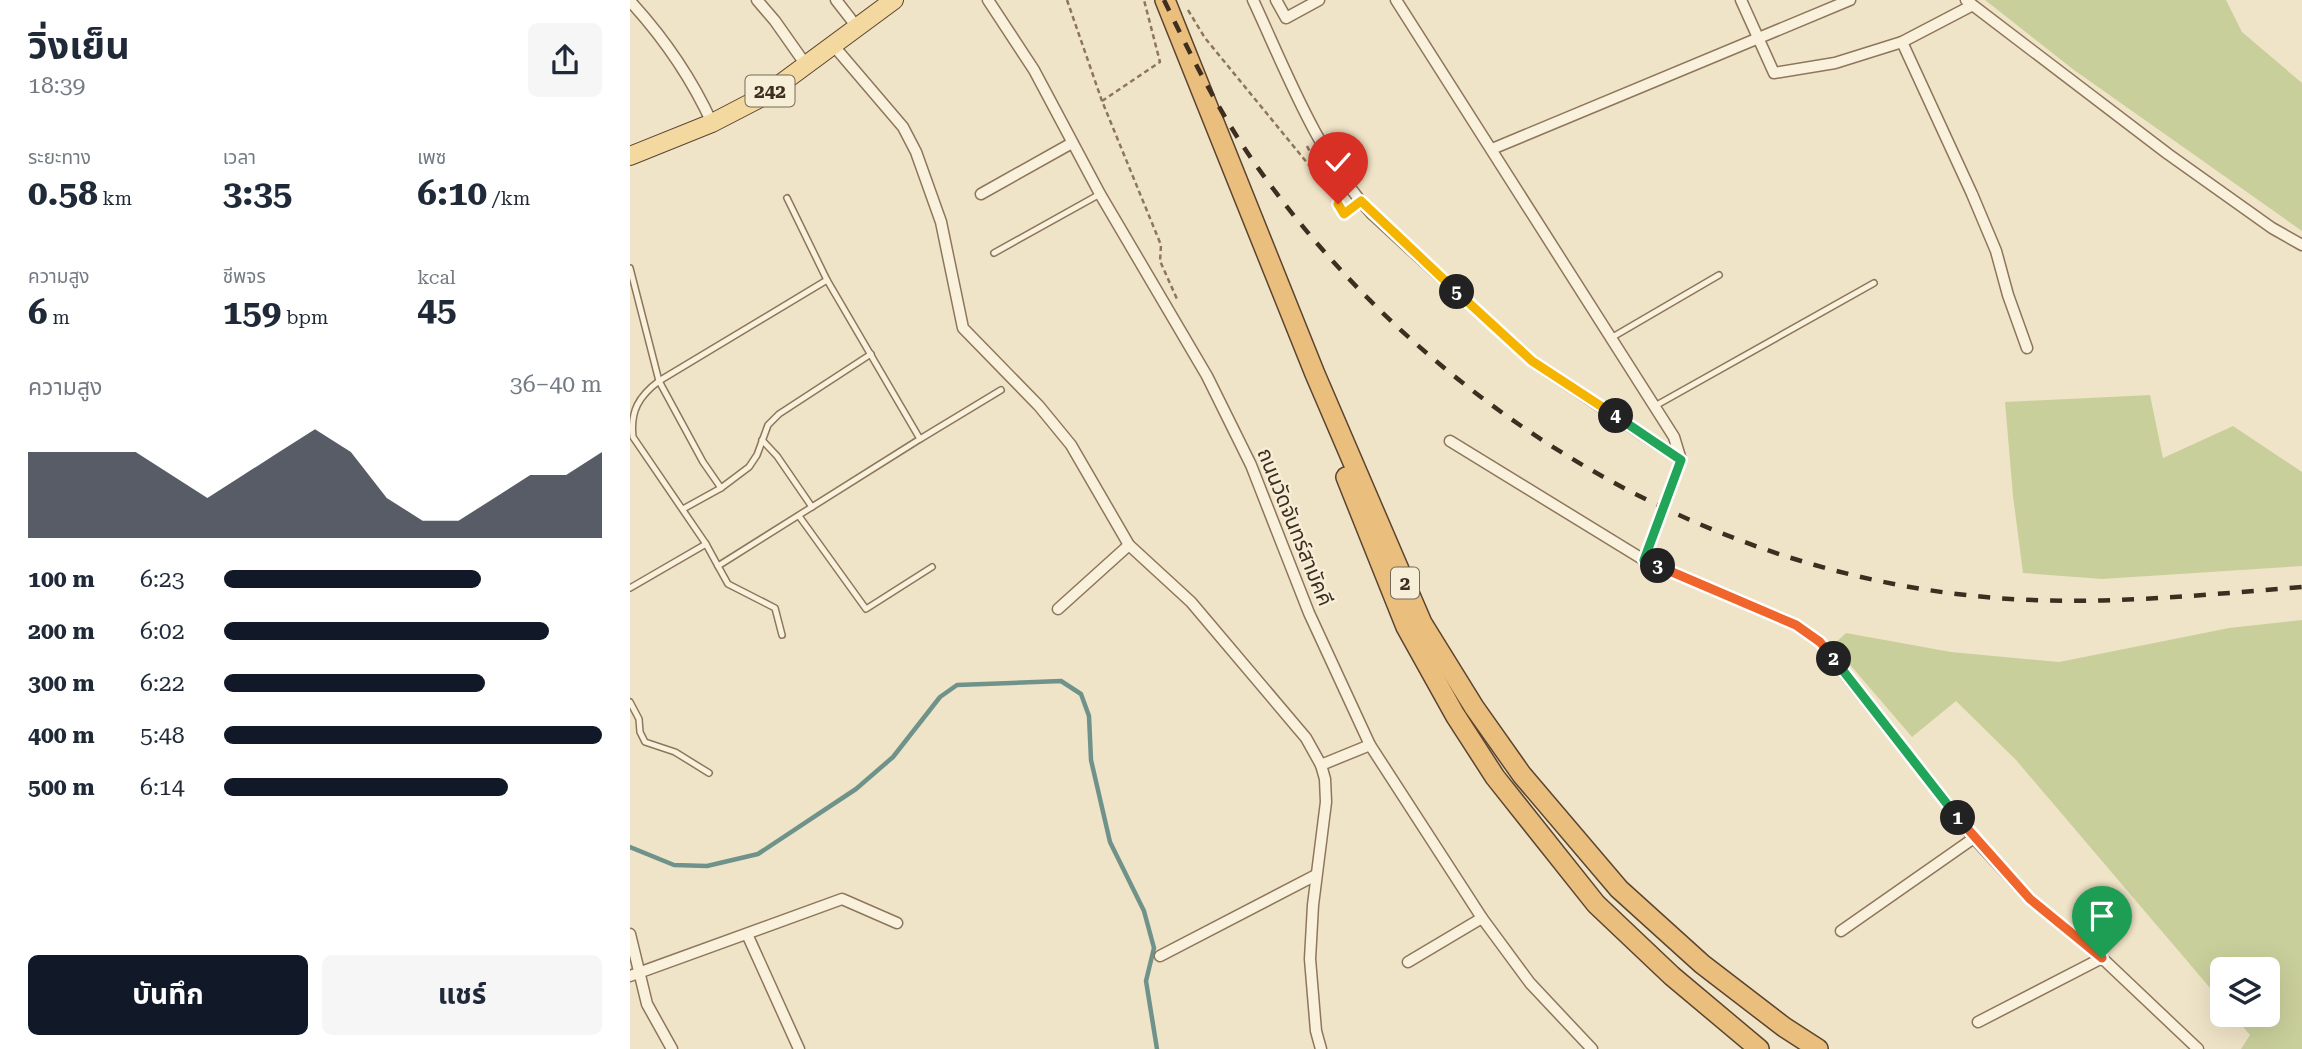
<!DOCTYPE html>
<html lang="th">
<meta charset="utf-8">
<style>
:root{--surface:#fff;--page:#f6f6f7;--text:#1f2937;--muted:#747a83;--accent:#111827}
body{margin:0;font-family:"Roboto Serif","Noto Sans Thai",serif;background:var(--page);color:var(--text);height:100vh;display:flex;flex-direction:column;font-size:26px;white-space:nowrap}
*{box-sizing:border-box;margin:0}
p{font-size:23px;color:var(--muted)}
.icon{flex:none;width:38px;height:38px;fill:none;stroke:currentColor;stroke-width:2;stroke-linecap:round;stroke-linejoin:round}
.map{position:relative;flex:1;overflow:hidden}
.panel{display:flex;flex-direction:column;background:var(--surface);width:630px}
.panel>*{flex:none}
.controls{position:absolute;left:1580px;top:957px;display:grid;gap:14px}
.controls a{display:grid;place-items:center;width:70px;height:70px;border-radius:10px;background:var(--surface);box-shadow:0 7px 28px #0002;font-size:35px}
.pin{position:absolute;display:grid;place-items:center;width:60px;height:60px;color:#fff;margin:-72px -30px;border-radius:50% 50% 50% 0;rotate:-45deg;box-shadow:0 0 7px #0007}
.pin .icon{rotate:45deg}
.km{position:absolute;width:35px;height:35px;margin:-18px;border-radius:50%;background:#222;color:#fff;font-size:19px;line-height:35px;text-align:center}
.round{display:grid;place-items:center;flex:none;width:74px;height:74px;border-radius:10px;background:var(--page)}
.head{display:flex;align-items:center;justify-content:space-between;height:119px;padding:0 28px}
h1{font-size:38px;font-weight:700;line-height:52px}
.metrics{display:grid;grid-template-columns:repeat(3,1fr);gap:10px;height:119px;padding:7px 28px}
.metrics div{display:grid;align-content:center}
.metrics b{font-size:35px;font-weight:700}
.metrics small{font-size:19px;font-weight:400}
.metrics p{font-size:19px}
.chart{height:196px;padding:14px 28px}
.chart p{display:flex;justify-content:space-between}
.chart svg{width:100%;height:126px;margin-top:7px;fill:var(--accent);opacity:.7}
.action{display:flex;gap:14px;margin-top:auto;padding:14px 28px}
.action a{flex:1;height:80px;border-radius:10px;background:var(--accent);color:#fff;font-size:28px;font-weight:700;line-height:80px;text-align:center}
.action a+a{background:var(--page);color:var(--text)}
ul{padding:0 28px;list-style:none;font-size:23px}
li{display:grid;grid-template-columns:112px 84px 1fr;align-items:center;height:52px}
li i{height:18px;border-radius:9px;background:var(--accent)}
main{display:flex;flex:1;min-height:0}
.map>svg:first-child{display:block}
.green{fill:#c9cf9b}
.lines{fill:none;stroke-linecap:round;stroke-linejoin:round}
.stream{stroke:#6f938a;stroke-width:4.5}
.service-casing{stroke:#8d765c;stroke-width:8}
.minor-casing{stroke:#8d765c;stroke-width:13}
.primary-casing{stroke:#5b4430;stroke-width:20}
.trunk-casing{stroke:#5b4430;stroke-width:22}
.path{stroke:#8d765c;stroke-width:2.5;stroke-dasharray:5 3.5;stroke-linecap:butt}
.service{stroke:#faf1dc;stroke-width:5}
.minor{stroke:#faf1dc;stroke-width:10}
.primary{stroke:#f3d9a0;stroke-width:18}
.trunk{stroke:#eabe7c;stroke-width:19}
.rail{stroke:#3d2e20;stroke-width:4.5;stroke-dasharray:12 12;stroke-linecap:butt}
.split-1-casing{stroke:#fff;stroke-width:14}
.split-2-casing{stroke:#fff;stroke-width:14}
.split-3-casing{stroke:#fff;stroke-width:14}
.split-4-casing{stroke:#fff;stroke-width:14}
.split-5-casing{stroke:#fff;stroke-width:14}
.split-6-casing{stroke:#fff;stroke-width:14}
.split-1{stroke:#f0652b;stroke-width:9}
.split-2{stroke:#22a559;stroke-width:9}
.split-3{stroke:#f0652b;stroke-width:9}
.split-4{stroke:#22a559;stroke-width:9}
.split-5{stroke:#f5b400;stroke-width:9}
.split-6{stroke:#f5b400;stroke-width:9}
.labels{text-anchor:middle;stroke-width:5;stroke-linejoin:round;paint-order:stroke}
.shield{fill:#f7eed8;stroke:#756857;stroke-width:2}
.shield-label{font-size:19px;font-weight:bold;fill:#3d2e20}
.street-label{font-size:21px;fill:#3d2e20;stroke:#f7eed8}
</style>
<main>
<section class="panel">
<div class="head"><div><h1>วิ่งเย็น</h1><p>18:39</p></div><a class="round"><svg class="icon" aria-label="share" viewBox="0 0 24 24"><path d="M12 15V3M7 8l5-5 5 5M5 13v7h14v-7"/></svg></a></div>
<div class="metrics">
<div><p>ระยะทาง</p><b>0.58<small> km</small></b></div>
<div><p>เวลา</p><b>3:35</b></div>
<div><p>เพซ</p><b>6:10<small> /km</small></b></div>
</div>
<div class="metrics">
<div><p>ความสูง</p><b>6<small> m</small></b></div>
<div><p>ชีพจร</p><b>159<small> bpm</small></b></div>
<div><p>kcal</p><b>45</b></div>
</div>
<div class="chart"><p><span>ความสูง</span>36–40 m</p>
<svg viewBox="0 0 160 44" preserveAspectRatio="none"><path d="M0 44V14L10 14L20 14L30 14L40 22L50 30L60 22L70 14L80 6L90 14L100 30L110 38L120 38L130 30L140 22L150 22L160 14V44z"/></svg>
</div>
<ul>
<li><b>100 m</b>6:23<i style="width:68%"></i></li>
<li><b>200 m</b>6:02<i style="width:86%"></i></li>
<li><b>300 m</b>6:22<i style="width:69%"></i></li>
<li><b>400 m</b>5:48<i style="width:100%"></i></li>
<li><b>500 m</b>6:14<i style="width:75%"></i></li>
</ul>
<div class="action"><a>บันทึก</a><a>แชร์</a></div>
</section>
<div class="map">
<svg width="1672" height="1049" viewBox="0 0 1672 1049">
<rect width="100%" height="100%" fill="#f0e4c8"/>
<g class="green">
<path d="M1355 0H1596L1612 32 1672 83V231L1444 70Z"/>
<path d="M1520 395 1533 458 1603 426 1672 472V566L1472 579 1393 573 1383 496 1375 402Z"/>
<path d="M1672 620V1049H1611L1620 1035 1603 1015H1638V970H1592V1002L1386 760 1326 701 1282 737 1203 645 1216 633 1321 652 1429 662 1599 628Z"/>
</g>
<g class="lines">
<path class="stream" d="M0 847 44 865 77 866 128 854 226 789 263 757 310 697 327 685 431 681 451 694 459 716 461 760 480 842 514 911 524 948 516 981 527 1049"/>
<defs>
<g id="service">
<path d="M364 253 470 194"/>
<path d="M0 268 29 381C9 396 0 411 3 437L76 544 0 588"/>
<path d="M981 338 1089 275"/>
<path d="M1025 406 1244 283"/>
<path d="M290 439 371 390"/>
<path d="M132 440 147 456 182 507"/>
<path d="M91 488 119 467 127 455 138 425 149 414 241 354"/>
<path d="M53 509 91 488 73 462 29 381 197 280"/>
<path d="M169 516 236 609 302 567"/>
<path d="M76 544 88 566 290 439 197 280 157 198"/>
<path d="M88 566 98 584 145 608 152 635"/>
<path d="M0 702 9 719 10 732 15 742 45 752 79 773"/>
</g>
<g id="minor">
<path d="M127 0 145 21 176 65"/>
<path d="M206 0 227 27"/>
<path d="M358 0 404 70 470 194 577 376 621 465 679 613 740 745 852 918 900 983 962 1049"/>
<path d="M623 0C656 71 688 156 742 214L902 361 1051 460"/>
<path d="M646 0 656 18 689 0"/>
<path d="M766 0 1044 437 1051 460 1014 560"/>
<path d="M1111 0 1144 73 1205 63 1272 42 1341 6"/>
<path d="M1336 0 1538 154 1642 228 1672 245"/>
<path d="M0 1C34 38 61 77 82 123"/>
<path d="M1272 42 1342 194 1366 251 1378 295 1397 348"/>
<path d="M203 45 273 127 286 152 311 222 333 328 409 406 441 445 499 545 561 602 676 738 691 765 695 779 696 802 683 905 680 959 686 1031 691 1049"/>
<path d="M862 149 1220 0"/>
<path d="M351 194 442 143"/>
<path d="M820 441 1014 560 1166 625 1190 642 1344 838 1400 899 1472 958 1568 1049"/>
<path d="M428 609 499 545"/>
<path d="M691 765 740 745"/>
<path d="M1211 931 1344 838"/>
<path d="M0 934 17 1004 42 1049"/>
<path d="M117 934 169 1049"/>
<path d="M530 956 686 875"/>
<path d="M778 962 852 918"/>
<path d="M0 976 212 899 267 923"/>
<path d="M1348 1022 1472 958"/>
</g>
<path id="primary" d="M0 156 82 123 134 96 264 0"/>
<g id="trunk">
<path d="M535 0 685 374 792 623 844 707 892 775 989 889 1072 964 1154 1027 1188 1049"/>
<path d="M716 477 776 627 825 715 865 777 966 904 1042 976 1129 1049"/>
</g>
</defs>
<use href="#service" class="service-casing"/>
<use href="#minor" class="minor-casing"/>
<use href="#primary" class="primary-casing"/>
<use href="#trunk" class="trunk-casing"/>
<g class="path">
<path d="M437 0 472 101 531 245 530 261 547 299"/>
<path d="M558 10 575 38 692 181"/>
<path d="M472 101 530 62 514 0"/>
<path d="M677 146 697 186 714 214 722 208"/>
</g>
<use href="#service" class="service"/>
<use href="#minor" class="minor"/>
<use href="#primary" class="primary"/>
<use href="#trunk" class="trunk"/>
<path class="rail" d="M534 0C560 54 587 108 621 158 790 402 1069 575 1367 598 1469 606 1570 595 1672 587"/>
</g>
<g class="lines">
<defs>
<path id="split-1" d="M1328 818 1400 899 1472 958"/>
<path id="split-2" d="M1204 659 1328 818"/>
<path id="split-3" d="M1028 566 1166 625 1190 642 1204 659"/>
<path id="split-4" d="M986 416 1051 460 1014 560 1028 566"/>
<path id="split-5" d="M827 292 902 361 986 416"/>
<path id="split-6" d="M708 204 714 214 731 201 827 292"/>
</defs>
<use href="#split-1" class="split-1-casing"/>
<use href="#split-2" class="split-2-casing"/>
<use href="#split-3" class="split-3-casing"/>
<use href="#split-4" class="split-4-casing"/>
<use href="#split-5" class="split-5-casing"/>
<use href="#split-6" class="split-6-casing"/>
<use href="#split-1" class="split-1"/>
<use href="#split-2" class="split-2"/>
<use href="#split-3" class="split-3"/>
<use href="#split-4" class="split-4"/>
<use href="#split-5" class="split-5"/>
<use href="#split-6" class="split-6"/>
</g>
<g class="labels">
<g class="shield">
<rect x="115.5" y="75.5" width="49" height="31" rx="5"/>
<rect x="761" y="567.5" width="28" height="31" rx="5"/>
</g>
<g class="shield-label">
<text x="140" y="98">242</text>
<text x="775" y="590">2</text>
</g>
<g class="street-label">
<text transform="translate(665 527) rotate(68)" y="7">ถนนวัดจันทร์สามัคคี</text>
</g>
</g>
</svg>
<div class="controls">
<a><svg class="icon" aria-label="layers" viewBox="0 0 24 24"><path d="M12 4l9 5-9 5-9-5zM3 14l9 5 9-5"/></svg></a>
</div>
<div class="pin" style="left:1472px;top:958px;background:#1e9e55"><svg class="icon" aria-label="arrive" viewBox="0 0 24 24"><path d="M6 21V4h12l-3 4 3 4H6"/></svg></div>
<div class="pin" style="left:708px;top:204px;background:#d93025"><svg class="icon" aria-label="check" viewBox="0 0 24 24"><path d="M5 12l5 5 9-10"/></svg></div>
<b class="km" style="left:1328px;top:818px">1</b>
<b class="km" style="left:1204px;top:659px">2</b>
<b class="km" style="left:1028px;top:566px">3</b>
<b class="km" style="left:986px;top:416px">4</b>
<b class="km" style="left:827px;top:292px">5</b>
</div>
</main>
